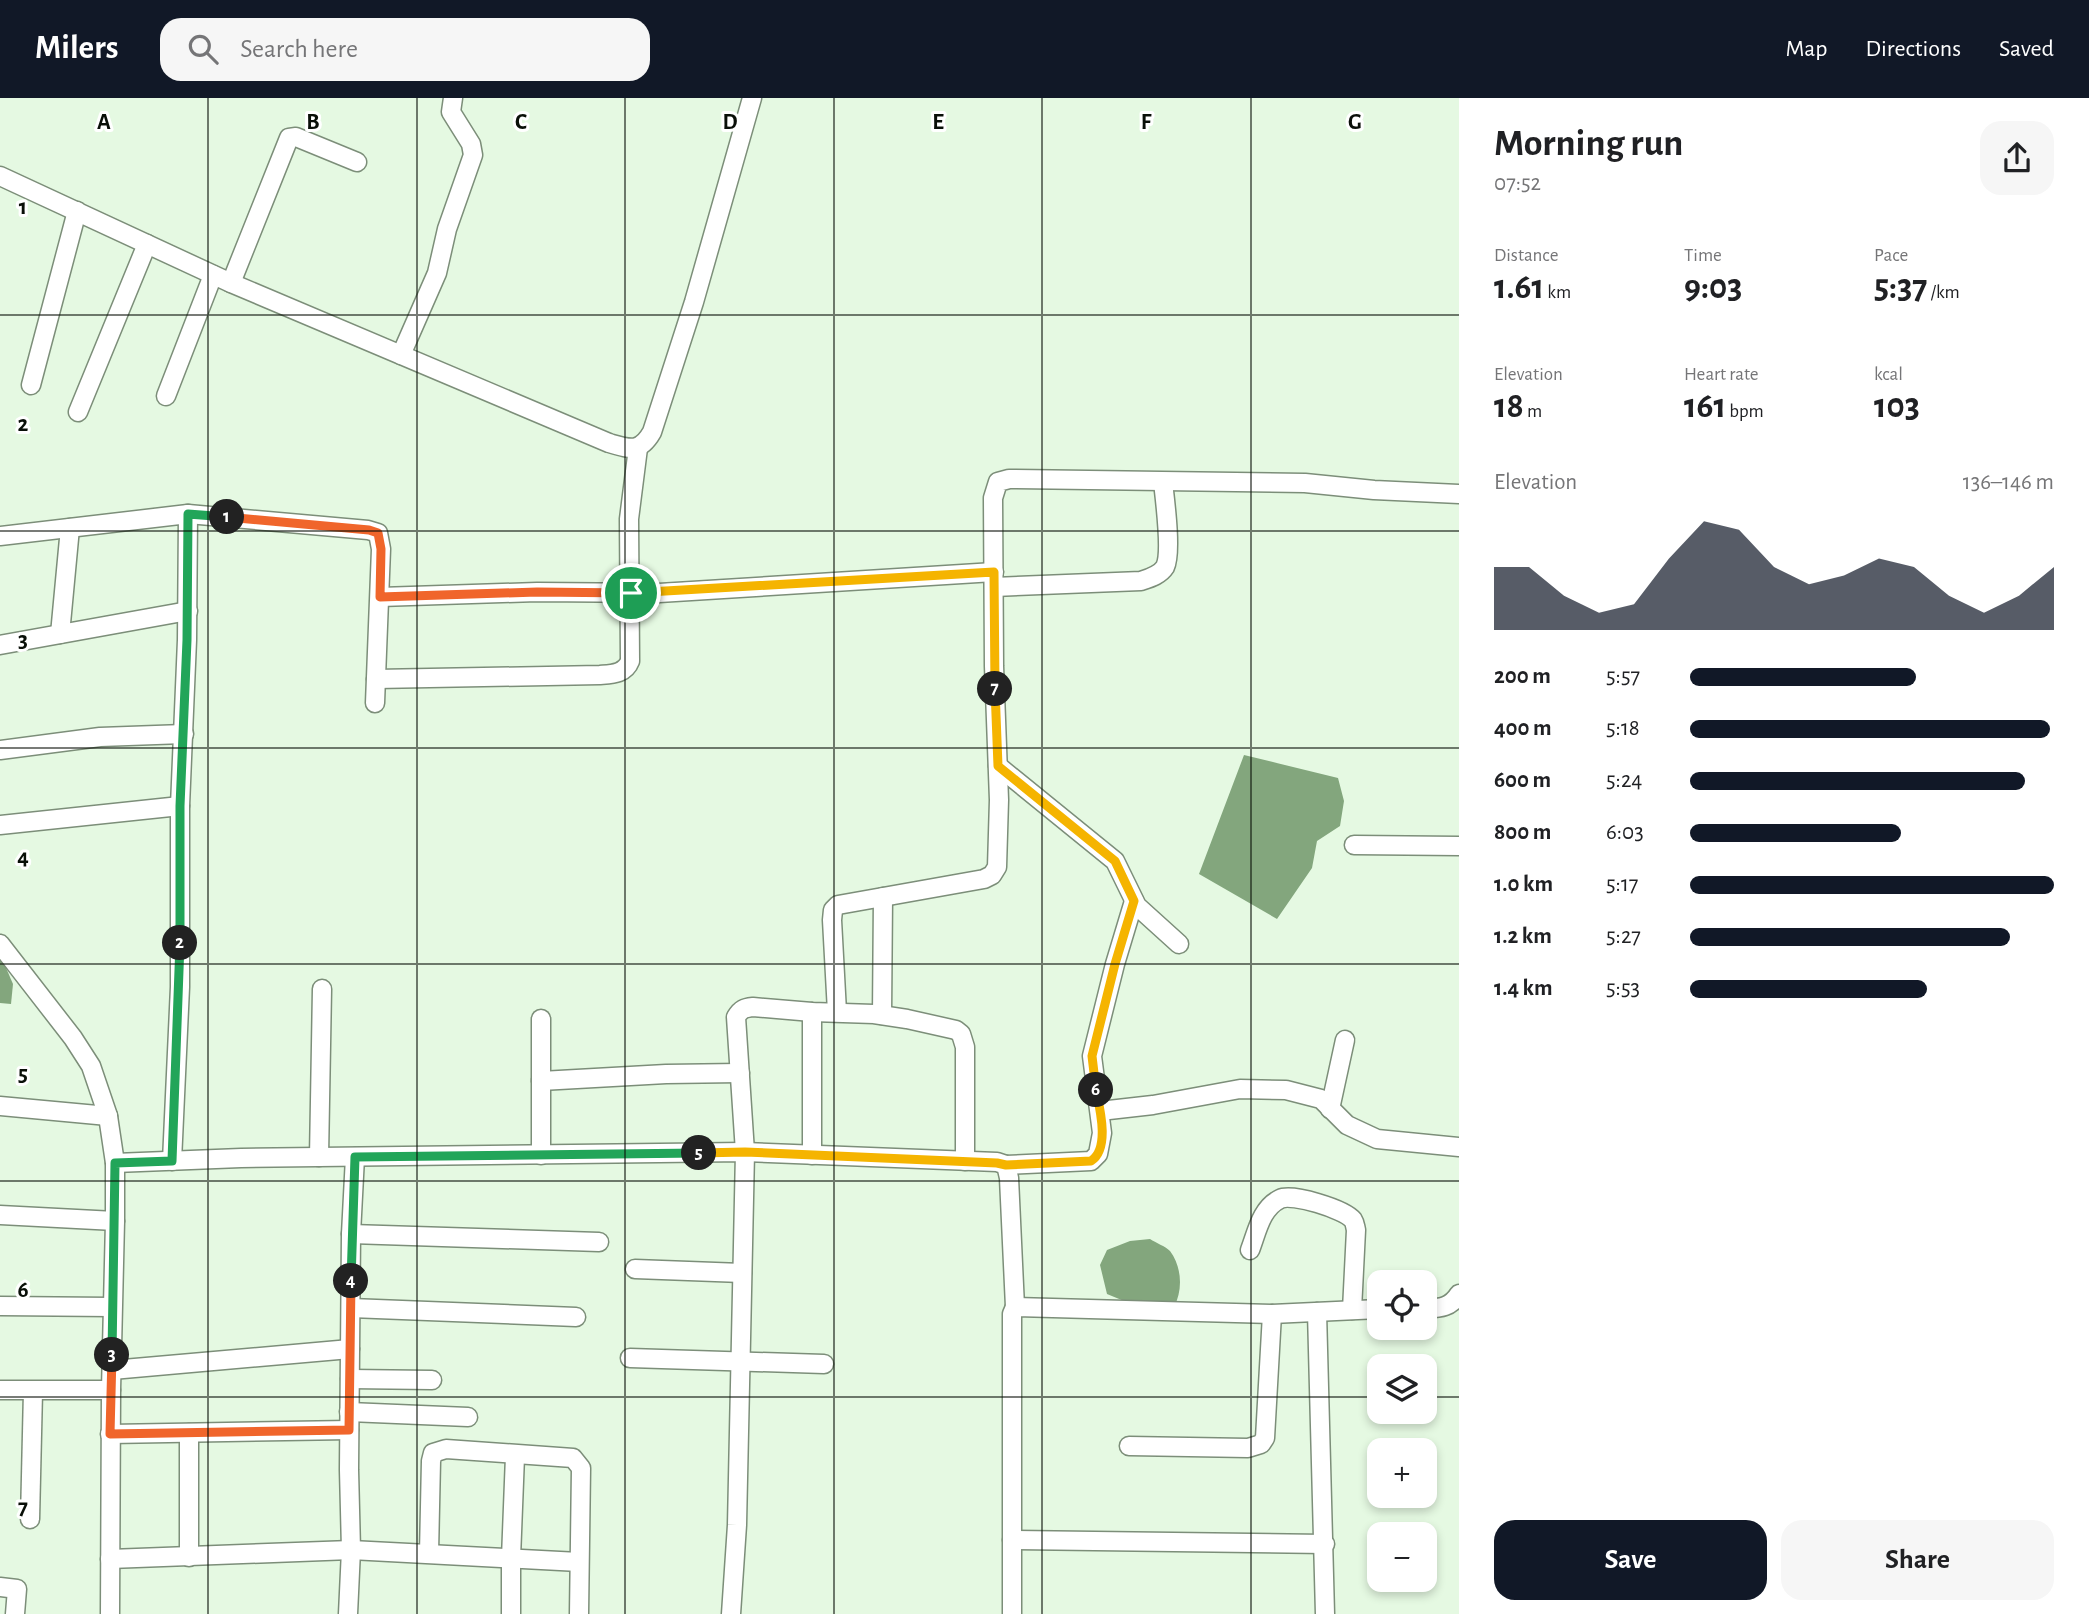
<!DOCTYPE html>
<meta charset="utf-8">
<style>
:root{--surface:#fff;--page:#f6f6f6;--text:#202124;--muted:#757577;--accent:#111827}
body{margin:0;font-family:"Alegreya Sans",sans-serif;background:var(--page);color:var(--text);height:100vh;display:flex;flex-direction:column;font-size:26px;white-space:nowrap}
*{box-sizing:border-box;margin:0}
p{font-size:23px;color:var(--muted)}
.icon{flex:none;width:38px;height:38px;fill:none;stroke:currentColor;stroke-width:2;stroke-linecap:round;stroke-linejoin:round}
.map{position:relative;flex:1;overflow:hidden}
.panel{display:flex;flex-direction:column;background:var(--surface);width:630px}
.panel>*{flex:none}
.fabs{position:absolute;left:1367px;top:1172px;display:grid;gap:14px}
.fabs a{display:grid;place-items:center;width:70px;height:70px;border-radius:14px;background:var(--surface);box-shadow:0 4px 10px #0003;font-size:35px}
.pin{position:absolute;display:grid;place-items:center;width:60px;height:60px;color:#fff;margin:-30px;border:4px solid #fff;border-radius:50%;box-shadow:0 2px 7px #0007}
.km{position:absolute;width:35px;height:35px;margin:-18px;border-radius:50%;background:#222;color:#fff;font-size:19px;line-height:35px;text-align:center}
.round{display:grid;place-items:center;flex:none;width:74px;height:74px;border-radius:21px;background:var(--page)}
.overview{display:flex;align-items:center;justify-content:space-between;height:119px;padding:0 35px}
h1{font-size:38px;font-weight:600;line-height:52px}
.figures{display:grid;grid-template-columns:repeat(3,1fr);gap:10px;height:119px;padding:7px 35px}
.figures div{display:grid;align-content:center}
.figures b{font-size:35px;font-weight:600}
.figures small{font-size:19px;font-weight:400}
.figures p{font-size:19px}
.chart{height:196px;padding:14px 35px}
.chart p{display:flex;justify-content:space-between}
.chart svg{width:100%;height:126px;margin-top:7px;fill:var(--accent);opacity:.7}
.primary-button{display:flex;gap:14px;margin-top:auto;padding:14px 35px}
.primary-button a{flex:1;height:80px;border-radius:21px;background:var(--accent);color:#fff;font-size:28px;font-weight:600;line-height:80px;text-align:center}
.primary-button a+a{background:var(--page);color:var(--text)}
ul{padding:0 35px;list-style:none;font-size:23px}
li{display:grid;grid-template-columns:112px 84px 1fr;align-items:center;height:52px}
li i{height:18px;border-radius:9px;background:var(--accent)}
header{display:flex;align-items:center;gap:42px;box-sizing:border-box;height:98px;padding:0 35px;background:var(--accent);color:#fff}
header strong{font-size:33px}
nav{display:flex;gap:38px;margin-inline-start:auto;font-size:24px}
.search{width:490px;height:63px;background:var(--page);display:flex;align-items:center;gap:18px;box-sizing:border-box;padding:0 24px;border-radius:21px;color:var(--muted);font-size:26px}
main{display:flex;flex:1;min-height:0}
.map>svg:first-child{display:block}
.water{fill:#83a67d}
.lines{fill:none;stroke-linecap:round;stroke-linejoin:round}
.street-casing{stroke:#7c8e79;stroke-width:21}
.street{stroke:#fff;stroke-width:18}
.split-1-casing{stroke:#fff;stroke-width:14}
.split-2-casing{stroke:#fff;stroke-width:14}
.split-3-casing{stroke:#fff;stroke-width:14}
.split-4-casing{stroke:#fff;stroke-width:14}
.split-5-casing{stroke:#fff;stroke-width:14}
.split-6-casing{stroke:#fff;stroke-width:14}
.split-7-casing{stroke:#fff;stroke-width:14}
.split-8-casing{stroke:#fff;stroke-width:14}
.split-1{stroke:#f0652b;stroke-width:9}
.split-2{stroke:#22a559;stroke-width:9}
.split-3{stroke:#22a559;stroke-width:9}
.split-4{stroke:#f0652b;stroke-width:9}
.split-5{stroke:#22a559;stroke-width:9}
.split-6{stroke:#f5b400;stroke-width:9}
.split-7{stroke:#f5b400;stroke-width:9}
.split-8{stroke:#f5b400;stroke-width:9}
.grid{fill:none;stroke:#090f08;stroke-width:2;stroke-opacity:0.55}
.grid-label{font-size:23px;text-anchor:middle;font-weight:bold;fill:#090f08;stroke:#fff;stroke-width:6;stroke-linejoin:round;paint-order:stroke}
</style>
<header>
<strong>Milers</strong>
<div class="search"><svg class="icon" aria-label="search" viewBox="0 0 24 24"><circle cx="10" cy="10" r="6"/><path d="M15 15l6 6"/></svg>Search here</div>
<nav><a>Map</a><a>Directions</a><a>Saved</a></nav>
</header>
<main>
<div class="map">
<svg width="1459" height="1516" viewBox="0 0 1459 1516">
<rect width="100%" height="100%" fill="#e5f9e2"/>
<g class="water">
<path d="M1244 657 1338 680 1344 703 1340 728 1317 743 1312 770 1277 821 1199 776Z"/>
<path d="M0 856 13 886 11 906 0 905Z"/>
<path d="M1150 1141C1156 1145 1165 1148 1170 1153 1182 1169 1183 1192 1174 1209L1141 1210 1107 1196 1100 1167 1107 1152 1130 1143Z"/>
</g>
<g class="lines">
<defs>
<g id="street">
<path d="M0 78 231 185 609 345C630 351 640 355 652 334L694 204 752 0"/>
<path d="M231 185 289 40 296 39 357 64"/>
<path d="M401 257 437 175 447 131 473 57 471 46 451 14 453 0"/>
<path d="M31 287 77 113"/>
<path d="M166 298 213 177"/>
<path d="M78 314 147 146"/>
<path d="M188 416 368 432 378 435 381 451 375 605"/>
<path d="M0 438 188 416 187 542 180 708V889L172 1063"/>
<path d="M994 489 1141 483C1150 480 1160 477 1165 469 1172 455 1165 402 1163 384"/>
<path d="M380 499 537 494 659 495 994 474"/>
<path d="M60 536 70 430"/>
<path d="M0 547 188 513"/>
<path d="M376 581 600 577C612 576 625 576 630 563L629 421 638 350"/>
<path d="M0 652 100 639 184 636"/>
<path d="M998 668 1115 763 1137 808 1179 846"/>
<path d="M0 727 180 708"/>
<path d="M1354 747 1459 748"/>
<path d="M0 846 73 940 91 968 108 1018 115 1065V1123L111 1292 110 1516"/>
<path d="M812 914V1057"/>
<path d="M837 914 832 822 833 812 838 807 984 781 992 777 997 769 999 702 994 568 993 400 998 384 1009 381 1305 385 1374 392 1459 396"/>
<path d="M882 917 883 799"/>
<path d="M541 921V1057"/>
<path d="M541 983 666 976 740 975"/>
<path d="M0 1008 108 1018"/>
<path d="M1330 1011 1345 942"/>
<path d="M1100 1013 1153 1007 1240 991 1286 992 1321 1001 1347 1027 1377 1041 1459 1049"/>
<path d="M319 1059 322 891"/>
<path d="M115 1065 241 1060 745 1054 997 1064 1006 1067 1009 1080 1015 1209"/>
<path d="M1006 1067 1091 1063 1098 1056 1102 1035 1092 958 1115 866 1134 803"/>
<path d="M0 1117 115 1123"/>
<path d="M351 1136 599 1144"/>
<path d="M1250 1152C1257 1134 1261 1110 1280 1101 1292 1095 1344 1111 1353 1122 1355 1125 1355 1128 1356 1132L1352 1212"/>
<path d="M635 1171 742 1175"/>
<path d="M0 1208 112 1209"/>
<path d="M351 1210 576 1219"/>
<path d="M1424 1211C1440 1210 1450 1210 1459 1196"/>
<path d="M1317 1214 1325 1516"/>
<path d="M630 1260 824 1266"/>
<path d="M112 1272 350 1251"/>
<path d="M350 1281 432 1282"/>
<path d="M0 1292H111"/>
<path d="M349 1314 468 1319"/>
<path d="M189 1335V1459"/>
<path d="M110 1336 349 1332"/>
<path d="M1129 1348 1248 1350 1261 1346 1265 1340 1272 1216"/>
<path d="M30 1421 33 1293"/>
<path d="M1012 1442 1325 1446"/>
<path d="M429 1455 431 1363 433 1355 446 1351 573 1360 581 1370 579 1516"/>
<path d="M110 1461 351 1452 579 1464"/>
<path d="M0 1489 17 1491 15 1516"/>
<path d="M348 1516 351 1452 349 1372 351 1136 355 1059"/>
<path d="M511 1516V1460L515 1358"/>
<path d="M731 1516 737 1427 745 1054 736 919C741 911 744 910 753 909L812 914 874 916 907 921 956 932 961 936 965 949V1063"/>
<path d="M1012 1516V1216L1015 1209 1272 1216 1379 1211"/>
</g>
</defs>
<use href="#street" class="street-casing"/>
<use href="#street" class="street"/>
</g>
<g class="lines">
<defs>
<path id="split-1" d="M227 419 369 432 378 435 381 451 380 499 537 494 631 495"/>
<path id="split-2" d="M180 845V708L187 542 188 416 227 419"/>
<path id="split-3" d="M112 1257 115 1065 172 1063 180 845"/>
<path id="split-4" d="M112 1257 110 1336 349 1332 351 1183"/>
<path id="split-5" d="M351 1183 355 1059 699 1055"/>
<path id="split-6" d="M699 1055 745 1054 997 1065 1006 1067 1091 1063C1110 1051 1100 1011 1096 992"/>
<path id="split-7" d="M995 591 998 668 1115 763 1134 803 1115 866 1092 958 1096 992"/>
<path id="split-8" d="M631 495 994 474 995 591"/>
</defs>
<use href="#split-1" class="split-1-casing"/>
<use href="#split-2" class="split-2-casing"/>
<use href="#split-3" class="split-3-casing"/>
<use href="#split-4" class="split-4-casing"/>
<use href="#split-5" class="split-5-casing"/>
<use href="#split-6" class="split-6-casing"/>
<use href="#split-7" class="split-7-casing"/>
<use href="#split-8" class="split-8-casing"/>
<use href="#split-1" class="split-1"/>
<use href="#split-2" class="split-2"/>
<use href="#split-3" class="split-3"/>
<use href="#split-4" class="split-4"/>
<use href="#split-5" class="split-5"/>
<use href="#split-6" class="split-6"/>
<use href="#split-7" class="split-7"/>
<use href="#split-8" class="split-8"/>
</g>
<path class="grid" d="M208 0V1516M417 0V1516M625 0V1516M834 0V1516M1042 0V1516M1251 0V1516M0 217H1459M0 433H1459M0 650H1459M0 866H1459M0 1083H1459M0 1299H1379M1424 1299H1459"/>
<g class="grid-label">
<text x="104" y="31">A</text>
<text x="313" y="31">B</text>
<text x="521" y="31">C</text>
<text x="730" y="31">D</text>
<text x="938" y="31">E</text>
<text x="1146" y="31">F</text>
<text x="1355" y="31">G</text>
<text x="23" y="116">1</text>
<text x="23" y="333">2</text>
<text x="23" y="549">3</text>
<text x="23" y="766">4</text>
<text x="23" y="983">5</text>
<text x="23" y="1199">6</text>
<text x="23" y="1416">7</text>
</g>
</svg>
<div class="fabs">
<a><svg class="icon" aria-label="locate" viewBox="0 0 24 24"><circle cx="12" cy="12" r="6"/><path d="M12 2v4M12 18v4M2 12h4M18 12h4"/></svg></a>
<a><svg class="icon" aria-label="layers" viewBox="0 0 24 24"><path d="M12 4l9 5-9 5-9-5zM3 14l9 5 9-5"/></svg></a>
<a>+</a>
<a>−</a>
</div>
<div class="pin" style="left:631px;top:495px;background:#1e9e55"><svg class="icon" aria-label="arrive" viewBox="0 0 24 24"><path d="M6 21V4h12l-3 4 3 4H6"/></svg></div>
<b class="km" style="left:227px;top:419px">1</b>
<b class="km" style="left:180px;top:845px">2</b>
<b class="km" style="left:112px;top:1257px">3</b>
<b class="km" style="left:351px;top:1183px">4</b>
<b class="km" style="left:699px;top:1055px">5</b>
<b class="km" style="left:1096px;top:992px">6</b>
<b class="km" style="left:995px;top:591px">7</b>
</div>
<section class="panel">
<div class="overview"><div><h1>Morning run</h1><p>07:52</p></div><a class="round"><svg class="icon" aria-label="share" viewBox="0 0 24 24"><path d="M12 15V3M7 8l5-5 5 5M5 13v7h14v-7"/></svg></a></div>
<div class="figures">
<div><p>Distance</p><b>1.61<small> km</small></b></div>
<div><p>Time</p><b>9:03</b></div>
<div><p>Pace</p><b>5:37<small> /km</small></b></div>
</div>
<div class="figures">
<div><p>Elevation</p><b>18<small> m</small></b></div>
<div><p>Heart rate</p><b>161<small> bpm</small></b></div>
<div><p>kcal</p><b>103</b></div>
</div>
<div class="chart"><p><span>Elevation</span>136–146 m</p>
<svg viewBox="0 0 160 44" preserveAspectRatio="none"><path d="M0 44V22L10 22L20 32L30 38L40 35L50 19L60 6L70 9L80 22L90 28L100 25L110 19L120 22L130 32L140 38L150 32L160 22V44z"/></svg>
</div>
<ul>
<li><b>200 m</b>5:57<i style="width:62%"></i></li>
<li><b>400 m</b>5:18<i style="width:99%"></i></li>
<li><b>600 m</b>5:24<i style="width:92%"></i></li>
<li><b>800 m</b>6:03<i style="width:58%"></i></li>
<li><b>1.0 km</b>5:17<i style="width:100%"></i></li>
<li><b>1.2 km</b>5:27<i style="width:88%"></i></li>
<li><b>1.4 km</b>5:53<i style="width:65%"></i></li>
</ul>
<div class="primary-button"><a>Save</a><a>Share</a></div>
</section>
</main>
